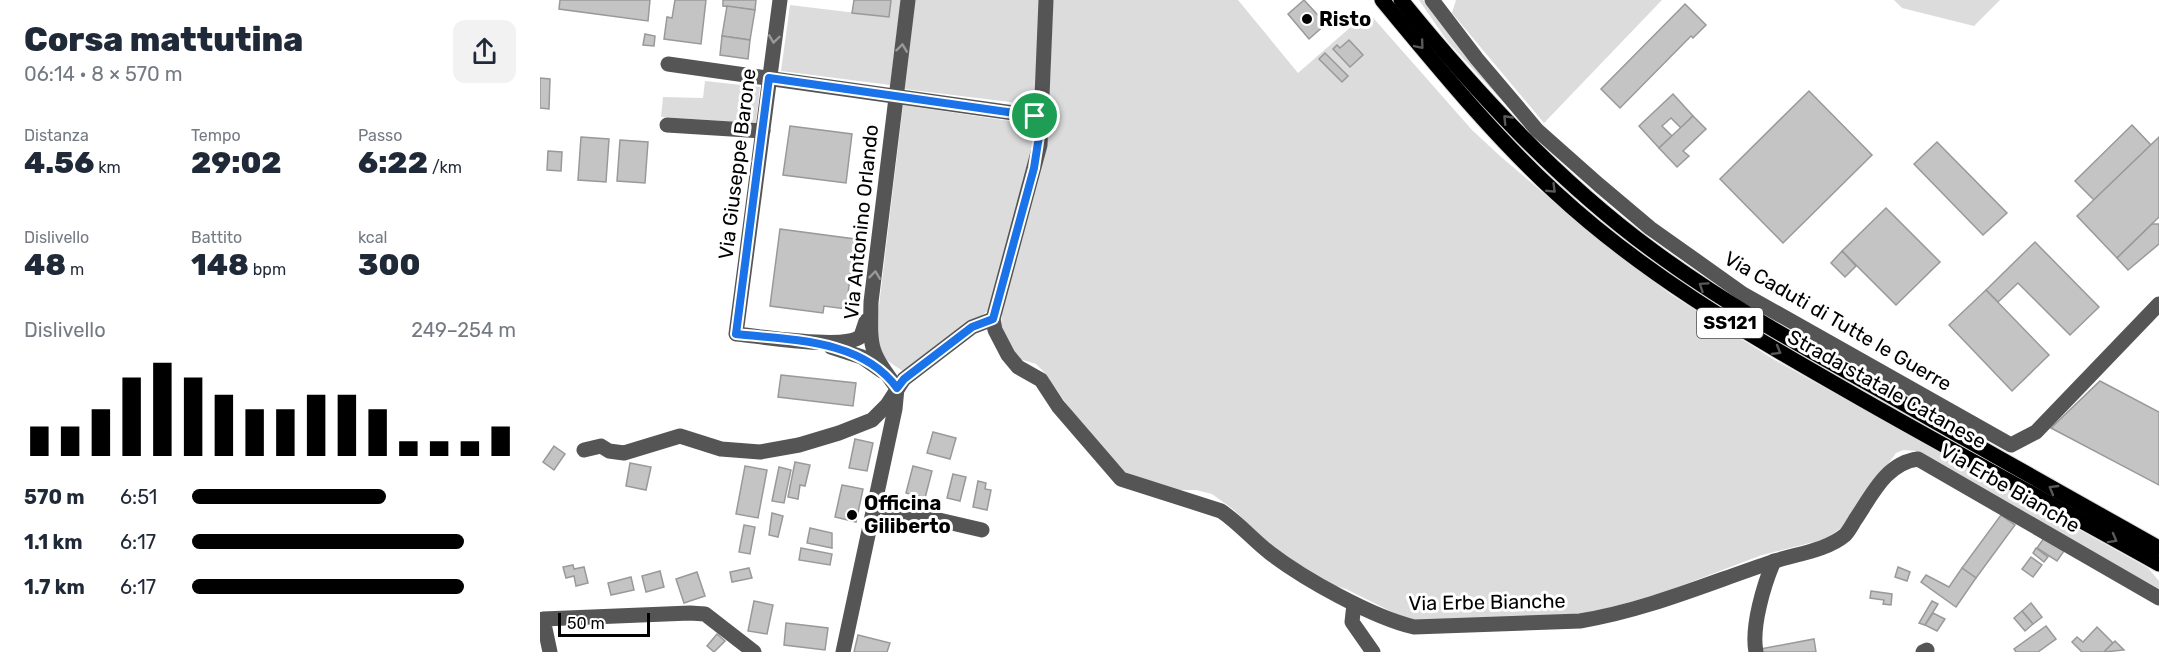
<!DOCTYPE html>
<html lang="it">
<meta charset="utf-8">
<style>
:root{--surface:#fff;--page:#f2f2f3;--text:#1f2937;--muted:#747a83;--accent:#000}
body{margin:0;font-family:Rubik,sans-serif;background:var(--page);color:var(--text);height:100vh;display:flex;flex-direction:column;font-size:22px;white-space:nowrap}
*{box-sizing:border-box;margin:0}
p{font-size:20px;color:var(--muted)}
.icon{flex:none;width:33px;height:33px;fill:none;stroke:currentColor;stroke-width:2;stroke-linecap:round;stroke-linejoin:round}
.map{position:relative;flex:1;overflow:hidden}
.panel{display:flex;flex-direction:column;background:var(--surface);width:540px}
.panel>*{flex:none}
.scale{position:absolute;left:18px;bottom:15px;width:92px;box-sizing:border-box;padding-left:6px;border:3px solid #000;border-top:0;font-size:16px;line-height:21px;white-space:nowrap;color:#000;-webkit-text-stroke:4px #fff;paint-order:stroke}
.pin{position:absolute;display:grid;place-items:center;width:51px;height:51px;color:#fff;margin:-26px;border:3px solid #fff;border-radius:50%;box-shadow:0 2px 6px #0007}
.round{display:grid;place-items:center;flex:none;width:63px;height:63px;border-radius:12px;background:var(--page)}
.overview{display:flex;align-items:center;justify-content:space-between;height:102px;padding:0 24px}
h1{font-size:33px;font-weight:800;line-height:45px}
.stats{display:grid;grid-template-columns:repeat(3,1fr);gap:9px;height:102px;padding:6px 24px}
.stats div{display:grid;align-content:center}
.stats b{font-size:30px;font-weight:800}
.stats small{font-size:16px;font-weight:400}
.stats p{font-size:16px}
.chart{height:168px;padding:12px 24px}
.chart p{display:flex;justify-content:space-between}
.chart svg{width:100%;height:108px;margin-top:6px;stroke:var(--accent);stroke-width:6}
ul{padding:0 24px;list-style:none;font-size:20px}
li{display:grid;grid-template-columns:96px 72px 1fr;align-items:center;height:45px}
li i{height:15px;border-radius:8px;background:var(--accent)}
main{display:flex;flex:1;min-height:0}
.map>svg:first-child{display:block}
.green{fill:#dcdcdc}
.building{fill:#c4c4c4;stroke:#999;stroke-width:1.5}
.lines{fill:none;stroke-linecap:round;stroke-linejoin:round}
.major-casing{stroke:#dbdbdb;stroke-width:17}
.minor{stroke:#555;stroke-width:15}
.major{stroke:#000;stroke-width:15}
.oneway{stroke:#999}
.oneway2{stroke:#595959}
.route-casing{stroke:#fff;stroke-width:12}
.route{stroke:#1a73e8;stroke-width:8}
.poi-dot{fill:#000;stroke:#fff;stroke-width:2}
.labels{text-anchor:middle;stroke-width:6;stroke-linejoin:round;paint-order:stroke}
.shield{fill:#fff;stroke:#4c4c4c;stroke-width:1.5}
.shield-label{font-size:18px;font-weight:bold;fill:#000}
.poi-label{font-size:20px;font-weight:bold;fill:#000;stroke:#fff;text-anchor:start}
.street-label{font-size:20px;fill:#000;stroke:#fff}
</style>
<main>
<section class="panel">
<div class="overview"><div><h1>Corsa mattutina</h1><p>06:14 · 8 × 570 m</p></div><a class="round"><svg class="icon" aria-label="share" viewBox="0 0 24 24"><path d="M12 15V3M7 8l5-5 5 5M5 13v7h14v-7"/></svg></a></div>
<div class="stats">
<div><p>Distanza</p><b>4.56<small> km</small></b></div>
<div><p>Tempo</p><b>29:02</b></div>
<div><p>Passo</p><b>6:22<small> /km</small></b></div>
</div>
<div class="stats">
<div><p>Dislivello</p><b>48<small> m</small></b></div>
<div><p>Battito</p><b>148<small> bpm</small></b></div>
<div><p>kcal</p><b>300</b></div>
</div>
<div class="chart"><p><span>Dislivello</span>249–254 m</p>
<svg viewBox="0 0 160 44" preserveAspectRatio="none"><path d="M5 44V32M15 44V32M25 44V25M35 44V12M45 44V6M55 44V12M65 44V19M75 44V25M85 44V25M95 44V19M105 44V19M115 44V25M125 44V38M135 44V38M145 44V38M155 44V32"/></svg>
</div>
<ul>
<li><b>570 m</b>6:51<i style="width:60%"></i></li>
<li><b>1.1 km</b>6:17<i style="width:84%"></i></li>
<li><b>1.7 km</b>6:17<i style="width:84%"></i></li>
</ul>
</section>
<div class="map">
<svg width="1619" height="652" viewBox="0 0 1619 652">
<rect width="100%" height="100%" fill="#fff"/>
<g class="green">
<path d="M351 0H361L350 85 241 71 250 5 349 17Z"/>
<path d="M375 0H500L495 105 364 89Z"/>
<path d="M513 0H698L758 73 828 12 932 130 960 156 1047 230 1130 294 1233 359 1608 568 1619 581V589L1375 451 1363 450 1356 453 1302 527 1286 539 1222 555 1122 593 1040 616 870 621 806 589 790 584 733 548 694 510 672 494 656 490H634L585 472 538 420 504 372 496 364 476 358 461 327 462 313 507 134 517 128V117L509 110Z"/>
<path d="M879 0H883L964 103 908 42Z"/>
<path d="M916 0H1122L1004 123 912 13Z"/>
<path d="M1354 0H1460L1434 26 1362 8Z"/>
<path d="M165 81 220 87 216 123 121 117 123 97 163 98Z"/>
<path d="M363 105 496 125 491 156 449 310 364 372 342 357 336 331Z"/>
</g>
<g class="building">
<path d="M20 0H110L108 21 19 9Z"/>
<path d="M135 0H166L161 44 124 39 127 17 132 18Z"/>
<path d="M183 0H216L215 10 183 6Z"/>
<path d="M314 0H351L349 17 312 13Z"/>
<path d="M764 0 786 24 769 39 748 14Z"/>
<path d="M1145 4 1166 25 1153 38 1151 36 1080 108 1061 89Z"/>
<path d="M187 6 215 10 210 40 182 36Z"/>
<path d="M105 34 115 36 114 46 103 45Z"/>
<path d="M182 36 210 40 208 59 180 55Z"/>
<path d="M809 40 823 55 810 67 793 49 797 45 800 48Z"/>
<path d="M785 53 808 76 802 82 779 59Z"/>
<path d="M0 78 10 79 9 109 0 108Z"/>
<path d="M1269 91 1332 155 1243 243 1180 179Z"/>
<path d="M1133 94 1153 116 1141 128 1131 118 1122 126 1132 136 1119 148 1099 126Z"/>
<path d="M1153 116 1166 129 1143 151 1149 156 1137 167 1119 148Z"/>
<path d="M1592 125 1611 145 1554 200 1535 181Z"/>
<path d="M250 126 312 134 306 183 243 175Z"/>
<path d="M41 137 69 139 66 182 38 180Z"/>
<path d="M1619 137V217L1577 258 1537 216Z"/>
<path d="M80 140 108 142 105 183 77 181Z"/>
<path d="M1397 142 1467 213 1443 235 1374 164Z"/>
<path d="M8 151 22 152 21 171 7 170Z"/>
<path d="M1346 208 1400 262 1356 305 1302 251Z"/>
<path d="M1612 224H1619V244L1588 270 1577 258Z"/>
<path d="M240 229 315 239 306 309 284 306 283 313 230 306Z"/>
<path d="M1495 242 1559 307 1530 335 1478 283 1458 302 1446 290Z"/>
<path d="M1302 251 1316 266 1305 277 1291 263Z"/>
<path d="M1446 290 1509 355 1472 391 1409 325Z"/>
<path d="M241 375 316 383 313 406 238 397Z"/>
<path d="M1560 381 1619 412V485L1511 428Z"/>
<path d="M393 432 416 438 410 459 387 453Z"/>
<path d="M315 439 333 443 327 471 309 468Z"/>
<path d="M14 446 25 454 14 470 3 462Z"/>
<path d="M255 462 270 465 265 486 260 485 258 499 248 497Z"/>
<path d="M90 463 111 467 106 490 86 486Z"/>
<path d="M205 466 227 470 218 518 196 514Z"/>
<path d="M373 466 392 471 385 498 366 493Z"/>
<path d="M239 467 251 470 244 503 232 501Z"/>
<path d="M413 474 426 477 420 501 407 498Z"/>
<path d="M438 481 446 483 445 489 451 490 447 510 433 507Z"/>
<path d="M302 485 323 489 316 522 295 517Z"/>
<path d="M232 513 243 516 238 537 229 535Z"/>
<path d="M1461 515 1475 525 1436 578 1422 568Z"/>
<path d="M204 525 215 527 210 554 199 552Z"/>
<path d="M270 528 292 533V548L267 543Z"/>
<path d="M1504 538 1524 551 1517 561 1497 548Z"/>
<path d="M261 548 292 554 290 565 259 560Z"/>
<path d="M1496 548 1508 557 1504 562 1493 553Z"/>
<path d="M1491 557 1502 565 1493 577 1482 569Z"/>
<path d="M33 565 34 569 44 567 48 583 36 586 34 576 26 578 23 567Z"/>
<path d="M1358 567 1370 572 1367 581 1355 577Z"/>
<path d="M209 568 212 578 192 582 190 572Z"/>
<path d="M1422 568 1436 578 1416 607 1381 582 1386 575 1409 587Z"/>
<path d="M120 571 124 587 106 592 102 576Z"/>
<path d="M157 572 165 596 144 603 136 579Z"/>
<path d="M91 577 94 590 71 595 68 583Z"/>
<path d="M1331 591 1352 594 1351 605 1343 604 1344 600 1330 598Z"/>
<path d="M214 601 233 605 227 634 208 631Z"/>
<path d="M1392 601 1398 604 1385 625 1379 623Z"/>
<path d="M1491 603 1502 617 1493 624 1482 611Z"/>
<path d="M1482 611 1493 624 1485 631 1474 618Z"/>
<path d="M1393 613 1405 619 1397 631 1385 625Z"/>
<path d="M246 623 288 628 285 650 244 645Z"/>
<path d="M1506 626 1516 639 1498 652H1476L1474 649Z"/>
<path d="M1557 627 1573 643 1564 652H1542L1532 642 1537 637 1543 642Z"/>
<path d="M177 634 185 641 174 652 167 646Z"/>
<path d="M318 635 350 643 347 652H314Z"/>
<path d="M1274 639 1276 652H1220V649Z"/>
<path d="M1575 641 1584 650 1564 652Z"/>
</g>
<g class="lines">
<defs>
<g id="major">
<path d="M842 0C897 66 952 134 1015 192 1101 272 1202 331 1304 389 1408 449 1514 505 1619 564"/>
<path d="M861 0C935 91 1017 180 1112 250 1186 305 1267 349 1347 394 1437 446 1528 497 1619 548"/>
</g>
</defs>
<use href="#major" class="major-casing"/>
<g class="minor">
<path d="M240 0 196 334C220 336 305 351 321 336L326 321"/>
<path d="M506 0 500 145 453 319 455 330 468 355 478 367 501 380 518 406 581 479 681 511C699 523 713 540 730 553 764 579 832 617 874 627L1040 621C1107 610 1169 583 1232 562 1255 554 1286 551 1305 535 1309 531 1312 525 1315 520 1332 495 1346 463 1378 459L1619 598"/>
<path d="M892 0 937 59 997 130 1059 185 1110 228 1203 294 1471 445 1496 432 1619 304"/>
<path d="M128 64 502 117"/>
<path d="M127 125 223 131"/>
<path d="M291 347 322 357 342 371"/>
<path d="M44 450 61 446 69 451 84 453 140 436 181 449 220 452 259 445 299 433 332 420 347 405 364 379 432 327 453 319"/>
<path d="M334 505 442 530"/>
<path d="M814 604 812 622 833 652"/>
<path d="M10 652 3 619 150 613 165 614 214 652"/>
<path d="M303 652 355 409 357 388C329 350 330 349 331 302L368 0"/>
<path d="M1216 652C1211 627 1224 584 1234 561"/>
<path d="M1383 652 1387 650"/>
</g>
<use href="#major" class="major"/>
</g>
<defs><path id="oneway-chevron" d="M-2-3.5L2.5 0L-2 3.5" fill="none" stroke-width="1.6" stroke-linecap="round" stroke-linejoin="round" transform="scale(1.5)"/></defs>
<g class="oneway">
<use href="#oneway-chevron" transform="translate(234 39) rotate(98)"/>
<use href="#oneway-chevron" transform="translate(362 48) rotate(-83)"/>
<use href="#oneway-chevron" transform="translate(335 275) rotate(-83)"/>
</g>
<g class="oneway2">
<use href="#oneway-chevron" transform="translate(880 45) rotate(50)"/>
<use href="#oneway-chevron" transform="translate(967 119) rotate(-134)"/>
<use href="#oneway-chevron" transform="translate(1012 189) rotate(44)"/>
<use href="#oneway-chevron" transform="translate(1163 286) rotate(-146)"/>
<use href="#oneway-chevron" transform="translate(1237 351) rotate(30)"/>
<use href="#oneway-chevron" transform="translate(1513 489) rotate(-150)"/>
<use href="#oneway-chevron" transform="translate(1573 539) rotate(29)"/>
</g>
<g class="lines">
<defs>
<path id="route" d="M229 78 502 117 494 168 453 319 432 327 364 379 357 388C322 339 250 340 196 334Z"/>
</defs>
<use href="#route" class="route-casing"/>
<use href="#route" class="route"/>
</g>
<g class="poi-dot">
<circle cx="767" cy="19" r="6"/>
<circle cx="312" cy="515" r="6"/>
</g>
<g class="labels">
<rect class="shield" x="1157" y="308" width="66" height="30" rx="4.5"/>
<g class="shield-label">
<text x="1190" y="329">SS121</text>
</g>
<g class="poi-label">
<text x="779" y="26">Risto</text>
<text x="324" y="510">Officina<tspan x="324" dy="23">Giliberto</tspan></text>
</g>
<g class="street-label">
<text transform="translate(197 164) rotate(-83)" y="7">Via Giuseppe Barone</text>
<text transform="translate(321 222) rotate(-84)" y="7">Via Antonino Orlando</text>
<text transform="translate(1298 321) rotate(30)" y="7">Via Caduti di Tutte le Guerre</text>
<text transform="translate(1347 389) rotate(29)" y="7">Strada statale Catanese</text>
<text transform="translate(1470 488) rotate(30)" y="7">Via Erbe Bianche</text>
<text transform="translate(947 602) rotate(-1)" y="7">Via Erbe Bianche</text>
</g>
</g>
</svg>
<div class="scale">50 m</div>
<div class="pin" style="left:495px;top:116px;background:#1e9e55"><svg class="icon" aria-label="arrive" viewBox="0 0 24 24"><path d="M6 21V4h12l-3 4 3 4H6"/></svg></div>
</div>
</main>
